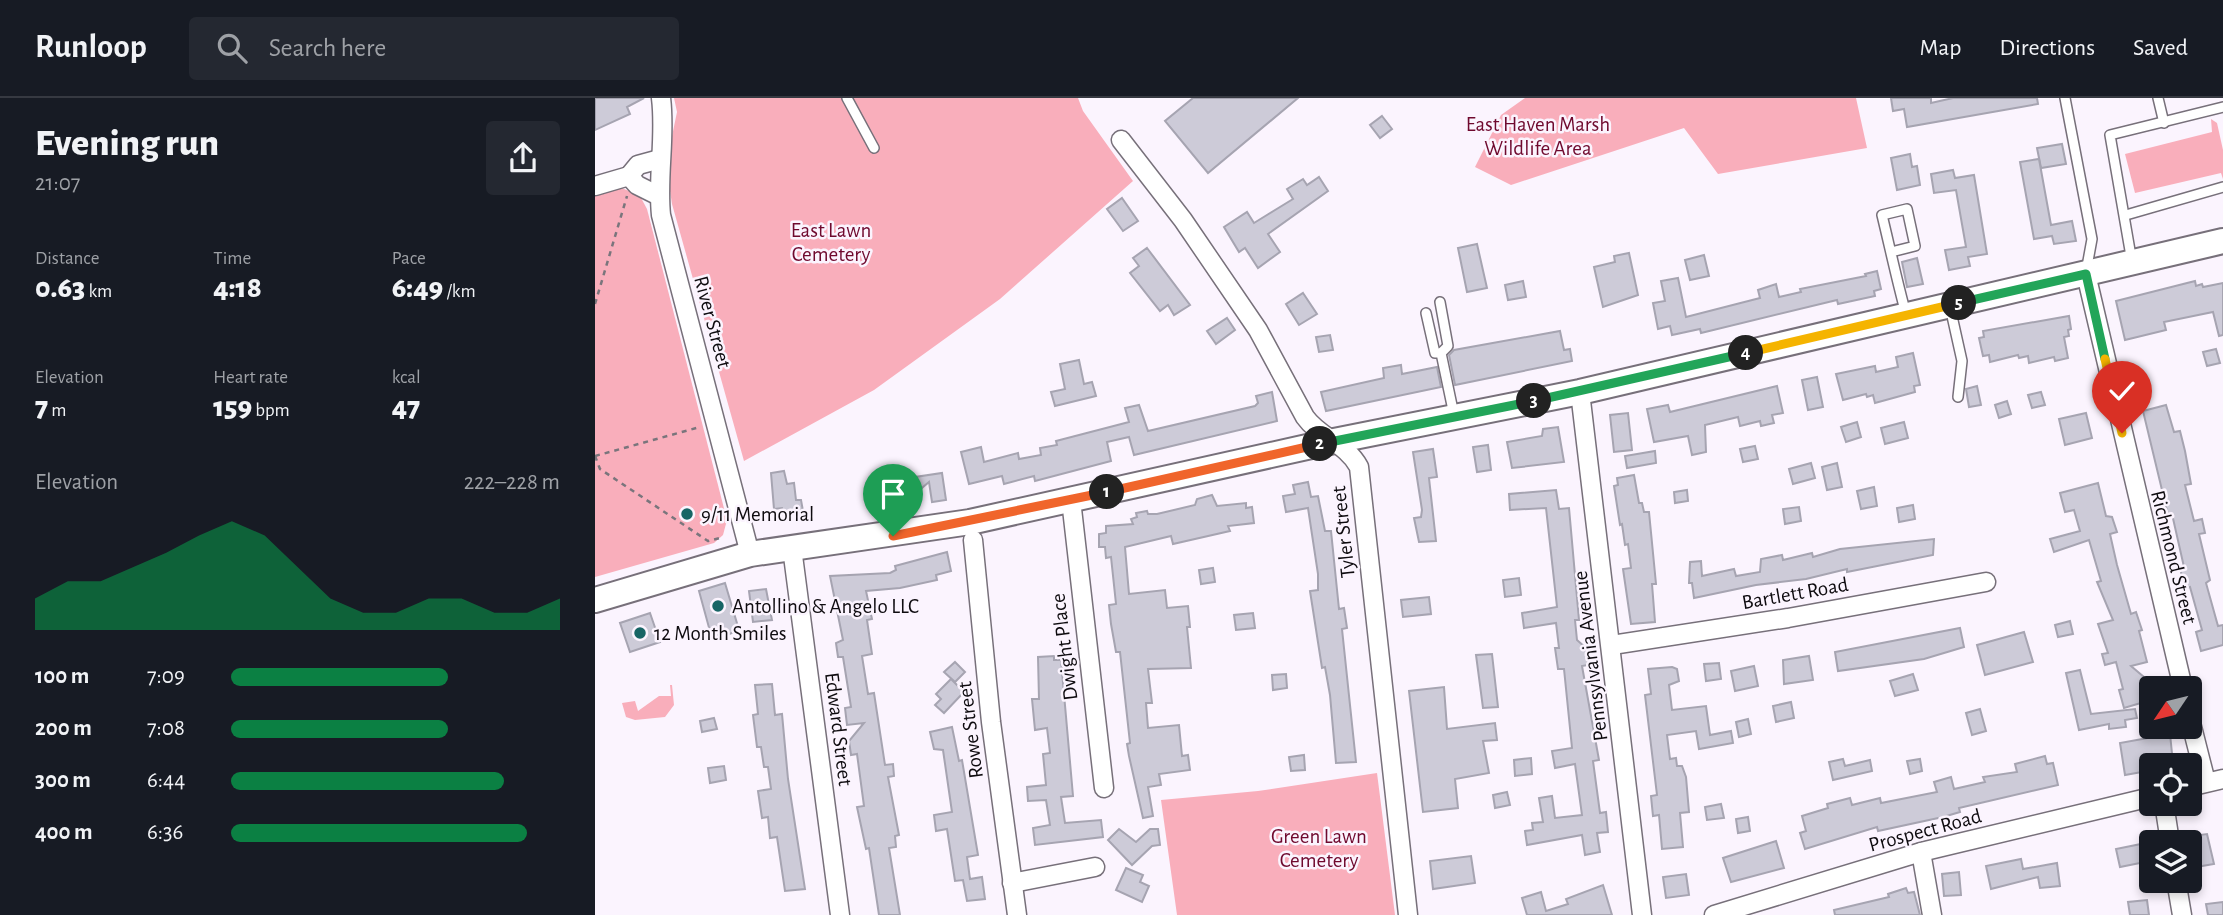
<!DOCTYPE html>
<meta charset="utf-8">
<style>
:root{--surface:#171b24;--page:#242831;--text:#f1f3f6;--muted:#9ea1a6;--line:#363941;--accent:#0b8043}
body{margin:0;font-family:"Alegreya Sans",sans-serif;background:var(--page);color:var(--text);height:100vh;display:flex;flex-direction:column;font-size:26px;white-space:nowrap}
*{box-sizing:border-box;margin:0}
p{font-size:23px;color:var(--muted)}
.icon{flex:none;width:38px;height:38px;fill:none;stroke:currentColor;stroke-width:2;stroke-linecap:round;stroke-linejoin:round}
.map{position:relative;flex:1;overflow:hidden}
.side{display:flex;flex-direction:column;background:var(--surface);width:595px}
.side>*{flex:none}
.needle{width:46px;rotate:235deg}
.fabs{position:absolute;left:1544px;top:578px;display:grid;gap:14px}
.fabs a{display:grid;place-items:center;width:63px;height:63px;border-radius:7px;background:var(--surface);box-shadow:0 4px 10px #0003;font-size:35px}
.pin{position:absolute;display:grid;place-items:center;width:60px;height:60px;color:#fff;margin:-72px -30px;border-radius:50% 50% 50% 0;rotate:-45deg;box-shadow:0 0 7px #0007}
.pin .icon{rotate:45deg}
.km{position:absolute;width:35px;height:35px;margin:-18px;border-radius:50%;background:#222;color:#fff;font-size:19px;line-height:35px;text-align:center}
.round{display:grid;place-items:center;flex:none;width:74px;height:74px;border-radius:7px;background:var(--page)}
.overview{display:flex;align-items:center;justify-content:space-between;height:119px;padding:0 35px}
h1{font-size:38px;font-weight:800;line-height:52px}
.metrics{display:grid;grid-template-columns:repeat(3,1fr);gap:10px;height:119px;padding:7px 35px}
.metrics div{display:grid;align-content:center}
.metrics b{font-size:30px;font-weight:800}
.metrics small{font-size:19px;font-weight:400}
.metrics p{font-size:19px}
.chart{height:196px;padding:14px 35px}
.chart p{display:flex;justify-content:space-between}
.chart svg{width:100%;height:126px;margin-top:7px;fill:var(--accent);opacity:.7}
ul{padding:0 35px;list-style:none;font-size:23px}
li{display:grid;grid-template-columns:112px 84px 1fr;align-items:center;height:52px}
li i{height:18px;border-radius:9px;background:var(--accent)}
header{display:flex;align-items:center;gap:42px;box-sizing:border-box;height:98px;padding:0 35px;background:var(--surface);border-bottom:2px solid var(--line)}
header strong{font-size:33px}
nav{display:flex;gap:38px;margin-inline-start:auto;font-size:24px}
.search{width:490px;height:63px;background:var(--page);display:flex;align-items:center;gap:18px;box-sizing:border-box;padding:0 24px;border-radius:7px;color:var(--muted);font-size:26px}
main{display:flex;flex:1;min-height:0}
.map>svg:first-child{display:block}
.green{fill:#f9aebb}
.building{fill:#cdcbd8;stroke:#a6a4b1;stroke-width:2}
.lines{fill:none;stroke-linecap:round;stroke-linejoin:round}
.service-casing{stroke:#77707a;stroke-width:12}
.minor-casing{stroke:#77707a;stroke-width:21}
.secondary-casing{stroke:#77707a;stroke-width:28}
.path{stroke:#7a757c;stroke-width:2.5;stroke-dasharray:5 5;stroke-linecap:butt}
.service{stroke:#fff;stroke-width:9}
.minor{stroke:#fff;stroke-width:18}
.secondary{stroke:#fff;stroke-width:24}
.split-1-casing{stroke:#fff;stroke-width:14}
.split-2-casing{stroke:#fff;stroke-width:14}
.split-3-casing{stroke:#fff;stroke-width:14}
.split-4-casing{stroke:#fff;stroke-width:14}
.split-5-casing{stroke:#fff;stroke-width:14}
.split-6-casing{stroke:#fff;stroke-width:14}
.split-7-casing{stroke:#fff;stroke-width:14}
.split-1{stroke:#f0652b;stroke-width:9}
.split-2{stroke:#f0652b;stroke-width:9}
.split-3{stroke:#22a559;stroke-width:9}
.split-4{stroke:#22a559;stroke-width:9}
.split-5{stroke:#f5b400;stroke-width:9}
.split-6{stroke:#22a559;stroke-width:9}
.split-7{stroke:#f5b400;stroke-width:9}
.poi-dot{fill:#176565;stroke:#fbf4fe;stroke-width:2.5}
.labels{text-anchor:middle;stroke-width:5;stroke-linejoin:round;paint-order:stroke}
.park-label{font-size:21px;fill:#6f092e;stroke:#fbf4fe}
.street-label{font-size:21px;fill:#0e0b0f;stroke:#fbf4fe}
.poi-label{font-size:21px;fill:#0e0b0f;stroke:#fbf4fe;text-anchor:start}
</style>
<header>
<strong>Runloop</strong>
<div class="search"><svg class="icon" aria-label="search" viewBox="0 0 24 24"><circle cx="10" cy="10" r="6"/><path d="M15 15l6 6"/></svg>Search here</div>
<nav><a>Map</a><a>Directions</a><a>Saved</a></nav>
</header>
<main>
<section class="side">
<div class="overview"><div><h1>Evening run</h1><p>21:07</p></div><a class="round"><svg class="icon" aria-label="share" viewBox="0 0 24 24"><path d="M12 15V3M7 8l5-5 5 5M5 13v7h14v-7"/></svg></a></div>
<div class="metrics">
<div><p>Distance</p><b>0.63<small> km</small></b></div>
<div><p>Time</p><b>4:18</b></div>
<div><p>Pace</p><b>6:49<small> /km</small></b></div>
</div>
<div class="metrics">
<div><p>Elevation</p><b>7<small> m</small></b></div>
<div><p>Heart rate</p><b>159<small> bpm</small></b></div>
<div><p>kcal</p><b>47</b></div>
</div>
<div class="chart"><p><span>Elevation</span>222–228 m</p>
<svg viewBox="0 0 160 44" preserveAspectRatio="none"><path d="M0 44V33L10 27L20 27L30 22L40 17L50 11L60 6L70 11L80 22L90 33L100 38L110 38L120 33L130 33L140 38L150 38L160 33V44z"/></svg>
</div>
<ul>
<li><b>100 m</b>7:09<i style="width:66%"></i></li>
<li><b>200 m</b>7:08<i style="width:66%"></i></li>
<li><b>300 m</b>6:44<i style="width:83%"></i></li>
<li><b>400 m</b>6:36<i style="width:90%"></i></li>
</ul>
</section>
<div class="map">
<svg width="1628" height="817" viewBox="0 0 1628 817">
<rect width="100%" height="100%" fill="#fbf4fe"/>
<g class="green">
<path d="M79 0H483L488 13 538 83 405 201 279 292 149 363 77 106 71 67 82 14Z"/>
<path d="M930 0H1261L1272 50 1123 76 1089 30 916 87 880 69 906 17Z"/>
<path d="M1616 21 1622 25 1628 52V81L1626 75 1540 95 1530 56 1617 34Z"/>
<path d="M27 90 45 98 52 111 132 422 128 437 119 445 0 479V98Z"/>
<path d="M75 587H77L79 607 70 619 40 622 31 619 27 605 40 603 43 613 64 598H76Z"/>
<path d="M782 675 800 817H582L566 702 663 693Z"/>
</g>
<g class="building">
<path d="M0 0H49L32 9 35 16 0 32Z"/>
<path d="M598 0H703L613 75 570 23Z"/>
<path d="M1296 0H1336V5L1358 0H1442L1443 6 1312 29 1309 11 1298 13Z"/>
<path d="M787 18 797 31 785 40 775 27Z"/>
<path d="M1467 46 1471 66 1446 70 1442 50Z"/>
<path d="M1315 56 1317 69 1322 68 1325 87 1302 92 1296 60Z"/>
<path d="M1444 61 1456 127 1477 123 1481 143 1459 146 1457 138 1439 141 1425 64Z"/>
<path d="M1358 72 1360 80 1379 77 1392 156 1373 159 1375 168 1354 172 1350 152 1371 149 1361 92 1339 95 1336 76Z"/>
<path d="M724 79 733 93 673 136 685 154 663 170 650 150 644 154 629 129 652 114 659 125 698 101 692 91 708 81 712 87Z"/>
<path d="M527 100 543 123 528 133 512 111Z"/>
<path d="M882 146 892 190 872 194 863 150Z"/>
<path d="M552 150 595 207 579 217 573 207 565 213 535 175 544 168 538 160Z"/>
<path d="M1034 155 1043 197 1008 209 999 169 1020 164 1019 158Z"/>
<path d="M1109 157 1114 178 1095 182 1090 162Z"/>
<path d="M1322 160 1328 186 1312 189 1307 164Z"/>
<path d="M1282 173 1286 191 1279 193 1280 198 1243 206 1242 202 1106 235 1105 231 1077 237 1075 228 1063 231 1058 205 1070 203 1066 183 1083 180 1091 219 1165 200 1163 192 1181 186 1184 199 1206 194 1205 191 1271 178 1270 176Z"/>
<path d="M928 183 931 199 913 202 910 187Z"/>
<path d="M1600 183 1601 188 1607 186 1608 189 1628 185V237L1624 238 1618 214 1569 224 1571 232 1530 242 1521 203Z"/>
<path d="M708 195 722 216 704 227 691 206Z"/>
<path d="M1474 218 1476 231 1473 232 1474 238 1469 239 1473 260 1460 263 1459 259 1434 265 1433 258 1424 260 1423 257 1395 264 1394 257 1388 258 1384 240 1389 239 1388 233Z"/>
<path d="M632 220 640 232 621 246 612 233Z"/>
<path d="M965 233 969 252 975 251 977 263 860 287 854 257 859 252Z"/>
<path d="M735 237 738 252 724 254 721 239Z"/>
<path d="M1621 251 1625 265 1612 268 1608 254Z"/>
<path d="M1318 255 1325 287 1319 288 1320 294 1280 305 1278 297 1272 299 1271 296 1248 302 1241 276 1280 268 1281 274 1303 269 1301 259Z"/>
<path d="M484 262 489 286 497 284 501 298 460 308 456 294 470 291 465 266Z"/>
<path d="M806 267 807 276 842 269 846 289 731 313 726 294 789 280 788 270Z"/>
<path d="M1222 279 1228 309 1213 312 1207 282Z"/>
<path d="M1182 288 1188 315 1177 317 1179 325 1166 328 1165 323 1145 328 1143 319 1110 327 1111 354 1097 357 1093 338 1059 344 1052 311 1073 307 1075 314Z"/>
<path d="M1382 288 1386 307 1374 309 1371 291Z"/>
<path d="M677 294 682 323 539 357 534 339 512 344 516 363 440 383 439 378 409 386 407 378 374 386 366 354 386 349 389 364 423 355 424 361 446 357 445 350 462 347 461 343 534 324 530 310 544 307 553 333 660 308 663 305 661 298Z"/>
<path d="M1446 294 1450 307 1437 310 1433 297Z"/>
<path d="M1412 303 1416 316 1404 320 1400 307Z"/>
<path d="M1571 307 1579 334 1585 333 1590 353 1596 386 1590 387 1599 423 1607 421 1610 435 1604 436 1615 482 1611 485 1623 528 1628 527V547L1606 553 1601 534 1607 532 1595 489 1590 490 1585 470 1589 469 1577 416 1573 417 1548 313Z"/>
<path d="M1033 315 1037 352 1019 354 1015 317Z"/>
<path d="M1491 315 1497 340 1470 347 1464 321Z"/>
<path d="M1262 324 1266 339 1251 344 1246 329Z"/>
<path d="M1309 324 1313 340 1290 346 1286 330Z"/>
<path d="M963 329 969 364 917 370 912 344 947 338 948 331Z"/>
<path d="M893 347 896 372 882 374 878 349Z"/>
<path d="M1160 348 1163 361 1148 364 1145 351Z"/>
<path d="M838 351 842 379 834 380 841 443 824 444 819 420 826 419 827 412 818 354Z"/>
<path d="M1060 353 1061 365 1032 370 1030 358Z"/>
<path d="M1216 365 1220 380 1198 386 1194 371Z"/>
<path d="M1242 365 1247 389 1232 392 1227 369Z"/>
<path d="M189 373 192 386 199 385 201 402H206L208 413 189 419 187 410 179 411 176 375Z"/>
<path d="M312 373 313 380 347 375 351 402 337 404 334 384 314 401 297 403 293 376Z"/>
<path d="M1039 377 1044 405H1047L1049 414H1054L1061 486H1057L1060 524 1036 526 1028 471 1036 470 1033 446 1030 447 1027 426 1025 427 1019 388 1023 387 1022 380Z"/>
<path d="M713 384 716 399 723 398 730 433H736L744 511 749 510 752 530 747 531 761 664 741 665 735 597 730 569 727 570 715 493 723 492V476L713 410 691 414 688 398 700 396 698 387Z"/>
<path d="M1503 385 1511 418 1517 419 1522 434 1515 436 1522 467 1536 516 1541 514 1547 532 1544 533 1552 564 1536 568 1556 585V602L1529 610 1524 592 1528 591 1521 564 1510 567 1507 556 1513 555 1503 526 1518 522 1502 484 1506 483 1494 442 1459 454 1455 441 1485 433 1479 412 1470 414 1465 395Z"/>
<path d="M1279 389 1282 408 1266 411 1262 393Z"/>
<path d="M961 392 964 411 974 410 984 522H980L982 542 991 550 993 567 987 568 1004 662 998 663 1005 715 1011 714 1013 734 1002 735 1005 754 990 757 987 737 932 747 930 733 938 732 937 725 948 724 944 700 957 698 960 720 987 717 980 666 960 670 957 653 977 650 969 571H963L960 550H964L961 525 929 530 927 515 962 509 951 410 915 412 914 396Z"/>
<path d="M1092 392 1093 403 1080 405 1079 394Z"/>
<path d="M617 397 622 408 651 405V410L657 409 659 425 633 428 635 433 578 446 576 438 530 449 534 496 570 492 572 510 593 508 595 529H592L596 570 553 571 557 605H551L553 630 584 627 587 658 593 657 595 672 564 676 566 687 553 689 558 718 548 720 534 658 532 646 535 645 525 554H521L516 526 514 507 521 506 516 459 511 460 510 449H504V436L511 435V428L538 426 536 421 542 419 541 415 552 413 553 416H562L600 407 602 401Z"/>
<path d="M1318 407 1320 421 1304 424 1302 410Z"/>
<path d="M1204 409 1206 423 1190 426 1188 411Z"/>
<path d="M1339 441 1338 457 1252 474V471L1211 481 1161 487 1099 500 1097 485H1094L1095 464 1106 463 1107 478 1139 471 1141 478 1165 474 1166 461 1187 457 1188 462 1217 455 1218 459 1245 451Z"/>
<path d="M352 454 356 473 341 477 342 482 305 490 271 493 277 521 272 522 277 556 267 558 273 596 279 595 290 667 298 666 299 678 293 679 304 737 300 738 301 749 294 750 305 817H284L274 750 271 751 262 709 269 708 262 656 256 657 254 643 269 625 252 627 250 610 256 609 248 559H243L241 545 248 542 235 478 295 475 301 472 300 468Z"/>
<path d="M618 470 620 484 606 486 604 472Z"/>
<path d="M924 480 926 497 910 499 908 482Z"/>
<path d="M130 485 144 532 123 541 121 535 116 537 104 493Z"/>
<path d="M171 491 177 522 158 524 154 493Z"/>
<path d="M834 499 836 516 808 519 806 502Z"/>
<path d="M55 515 65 544 35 554 25 525Z"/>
<path d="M658 515 660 530 641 532 639 517Z"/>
<path d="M1475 523 1478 536 1463 539 1460 527Z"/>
<path d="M1365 530 1369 549 1329 561 1243 573 1240 554Z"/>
<path d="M1429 534 1438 564 1390 577 1382 547Z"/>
<path d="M897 556 903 609 888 610 881 557Z"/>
<path d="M459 558V562H466L478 698 466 699 470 725 506 722 508 739 440 747 438 730 455 727 451 702 433 703 432 689 451 687 448 656 455 655 452 630 440 632 437 601H444L443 559Z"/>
<path d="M1214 558 1218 582 1189 586 1188 562Z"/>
<path d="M360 564 370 574 360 584 349 574Z"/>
<path d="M1124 565 1126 581 1111 583 1109 566Z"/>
<path d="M1159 568 1163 588 1140 593 1136 573Z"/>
<path d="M1077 569 1082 571 1084 583 1074 587 1077 612 1111 608 1115 637 1136 633 1138 645 1104 651 1101 633 1072 637 1075 661 1081 660 1082 668H1087L1091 679 1094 714 1085 715 1088 749 1067 751 1064 717 1058 718 1056 698 1062 697 1050 597 1056 596 1053 571Z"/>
<path d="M1485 572 1496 616 1540 611 1542 620 1530 622 1531 629 1514 631V626L1484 632 1471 575Z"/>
<path d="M691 576 692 590 678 592 677 577Z"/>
<path d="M1318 576 1323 592 1300 598 1295 583Z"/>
<path d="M356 581 369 594 349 615 340 607 346 601 341 596Z"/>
<path d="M177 586 180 617 187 616 193 681 210 791 190 793 182 739 175 740 173 719 167 720 163 693 176 691 173 669H169L166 649H162L158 617 163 616 160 587Z"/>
<path d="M849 589 852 631 900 625 902 642 888 643 894 675 860 681 863 710 828 714 814 593Z"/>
<path d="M1196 604 1199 620 1181 624 1178 608Z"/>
<path d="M1385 611 1391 633 1377 637 1371 615Z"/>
<path d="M119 620 122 631 107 634 105 623Z"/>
<path d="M1153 621 1156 636 1144 639 1141 624Z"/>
<path d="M357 629 364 663 367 662 383 757 372 759 375 781 387 779 390 801 372 803 368 782 360 783 352 731 341 733 339 717 357 714 348 652 339 651 335 634Z"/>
<path d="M1575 636 1578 665 1556 667 1546 669 1547 674 1530 677 1525 645Z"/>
<path d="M709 657 710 672 696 673 694 659Z"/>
<path d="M1450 658 1452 666 1458 665 1463 687 1364 710 1365 714 1348 719 1283 733 1282 729 1210 751 1205 735 1211 733 1207 718 1233 710 1232 706 1255 700 1257 707 1285 700 1286 705 1342 694 1339 684 1356 679 1359 691 1390 684 1388 679 1422 674 1420 666Z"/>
<path d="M936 660 937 676 920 678 919 662Z"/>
<path d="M1248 661 1250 668 1275 662 1277 673 1238 682 1234 664Z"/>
<path d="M1325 661 1327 673 1315 676 1312 663Z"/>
<path d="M129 668 131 682 115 685 113 670Z"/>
<path d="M912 694 915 707 900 710 898 697Z"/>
<path d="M1126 706 1129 720 1112 722 1110 709Z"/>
<path d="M1153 719 1155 733 1143 735 1141 721Z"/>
<path d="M524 731 541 744 555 731H563L565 747 557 748 537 767 513 742Z"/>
<path d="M1612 736 1619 766 1601 769 1597 738Z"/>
<path d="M1181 743 1189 770 1136 784 1128 760Z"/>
<path d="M1546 746 1550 764 1525 769 1521 751Z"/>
<path d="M876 758 880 785 838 791 835 763Z"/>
<path d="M1426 761 1428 771 1462 765 1465 788 1445 790 1443 779 1396 791 1391 768Z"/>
<path d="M531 770 548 777 545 784 554 788 547 804 521 792Z"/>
<path d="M1364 774 1366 797 1349 798 1347 776Z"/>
<path d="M1091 776 1094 797 1071 800 1068 779Z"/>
<path d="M1008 787 1017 817H932L927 800 946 794 951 813 973 806 971 801Z"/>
<path d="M1311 790 1313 795 1319 794 1325 817H1240L1239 812 1294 799 1293 796Z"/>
<path d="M1552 802 1554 817H1535L1533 804Z"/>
<path d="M1628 804V817H1613L1611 806Z"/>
</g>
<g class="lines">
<defs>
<g id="service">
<path d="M252 0 279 50"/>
<path d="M1470 0 1497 141 1491 174"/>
<path d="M1563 0 1569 25"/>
<path d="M1531 117 1628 89"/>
<path d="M1296 154 1320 148 1312 111 1287 117C1295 150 1302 183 1311 216"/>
<path d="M1537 164 1515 37 1628 9"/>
<path d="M845 204 853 248 846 255"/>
<path d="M1355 209 1367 263 1363 299"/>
<path d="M831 215 840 255H846L859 317"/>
</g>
<g id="minor">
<path d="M66 0C71 39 62 77 66 117L155 456"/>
<path d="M526 42 588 122 663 232 710 319C725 340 751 345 764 369L813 817"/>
<path d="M34 78 43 67 65 61"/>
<path d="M0 88 34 78 42 87 64 98"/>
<path d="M1491 176 1588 590"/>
<path d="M985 294 1047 817"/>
<path d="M476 402 509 690"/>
<path d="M378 442 396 624 422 817"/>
<path d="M197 450 245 817"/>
<path d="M1017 547 1193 520 1391 484"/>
<path d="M1594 617 1611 684"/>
<path d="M1594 689 1628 681"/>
<path d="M1569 705 1575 744"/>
<path d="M1326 754 1337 817"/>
<path d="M1581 782 1587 817"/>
<path d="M417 785 500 769"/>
<path d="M1119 817 1326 754 1556 699"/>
</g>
<path id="secondary" d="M0 502 155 456 375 424 739 343 985 294 1628 143"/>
</defs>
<use href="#service" class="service-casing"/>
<use href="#minor" class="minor-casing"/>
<use href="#secondary" class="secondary-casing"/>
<g class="path">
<path d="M0 206 32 98"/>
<path d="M0 358 5 371 113 443 125 440"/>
<path d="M0 358 105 329"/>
</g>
<use href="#service" class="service"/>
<use href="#minor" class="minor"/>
<use href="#secondary" class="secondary"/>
</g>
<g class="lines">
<defs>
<path id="split-1" d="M298 438 512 394"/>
<path id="split-2" d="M512 394 725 346"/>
<path id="split-3" d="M725 346 939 303"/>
<path id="split-4" d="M939 303 1151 255"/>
<path id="split-5" d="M1151 255 1364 205"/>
<path id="split-6" d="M1364 205 1491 176 1510 261"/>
<path id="split-7" d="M1510 261 1527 335"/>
</defs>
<use href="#split-1" class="split-1-casing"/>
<use href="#split-2" class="split-2-casing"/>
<use href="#split-3" class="split-3-casing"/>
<use href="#split-4" class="split-4-casing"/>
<use href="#split-5" class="split-5-casing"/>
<use href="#split-6" class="split-6-casing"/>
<use href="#split-7" class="split-7-casing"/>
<use href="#split-1" class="split-1"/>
<use href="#split-2" class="split-2"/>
<use href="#split-3" class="split-3"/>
<use href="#split-4" class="split-4"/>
<use href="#split-5" class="split-5"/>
<use href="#split-6" class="split-6"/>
<use href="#split-7" class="split-7"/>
</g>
<g class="poi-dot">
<circle cx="92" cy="416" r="7"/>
<circle cx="123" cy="508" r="7"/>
<circle cx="45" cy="535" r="7"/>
</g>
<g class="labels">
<g class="park-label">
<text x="943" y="33">East Haven Marsh<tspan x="943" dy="24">Wildlife Area</tspan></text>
<text x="236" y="139">East Lawn<tspan x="236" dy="24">Cemetery</tspan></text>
<text x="724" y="745">Green Lawn<tspan x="724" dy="24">Cemetery</tspan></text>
</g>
<g class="street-label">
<text transform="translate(118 224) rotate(75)" y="7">River Street</text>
<text transform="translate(748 434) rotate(-96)" y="7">Tyler Street</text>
<text transform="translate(1579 459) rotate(76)" y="7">Richmond Street</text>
<text transform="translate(1200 495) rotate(-10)" y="7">Bartlett Road</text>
<text transform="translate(469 549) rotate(-97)" y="7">Dwight Place</text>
<text transform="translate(995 558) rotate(-97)" y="7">Pennsylvania Avenue</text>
<text transform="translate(244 631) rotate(83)" y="7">Edward Street</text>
<text transform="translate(375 632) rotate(-97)" y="7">Rowe Street</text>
<text transform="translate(1330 732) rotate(-15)" y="7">Prospect Road</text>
</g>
<g class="poi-label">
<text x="106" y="423">9/11 Memorial</text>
<text x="137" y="515">Antollino &amp; Angelo LLC</text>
<text x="59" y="542">12 Month Smiles</text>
</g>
</g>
</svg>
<div class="fabs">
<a><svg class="needle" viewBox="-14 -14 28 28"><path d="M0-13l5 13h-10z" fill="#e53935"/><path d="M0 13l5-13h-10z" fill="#9ea1a6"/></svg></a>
<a><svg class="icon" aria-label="locate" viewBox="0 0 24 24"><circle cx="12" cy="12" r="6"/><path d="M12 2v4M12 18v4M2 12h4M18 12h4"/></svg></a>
<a><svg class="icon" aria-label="layers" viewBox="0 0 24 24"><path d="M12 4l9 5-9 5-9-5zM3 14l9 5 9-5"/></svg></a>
</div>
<div class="pin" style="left:298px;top:438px;background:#1e9e55"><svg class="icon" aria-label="arrive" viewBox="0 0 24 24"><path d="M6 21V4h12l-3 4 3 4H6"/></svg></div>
<div class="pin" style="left:1527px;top:335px;background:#d93025"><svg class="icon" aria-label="check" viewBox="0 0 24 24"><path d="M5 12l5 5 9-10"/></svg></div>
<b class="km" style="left:512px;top:394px">1</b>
<b class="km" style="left:725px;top:346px">2</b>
<b class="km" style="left:939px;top:303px">3</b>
<b class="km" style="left:1151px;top:255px">4</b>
<b class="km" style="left:1364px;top:205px">5</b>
</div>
</main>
